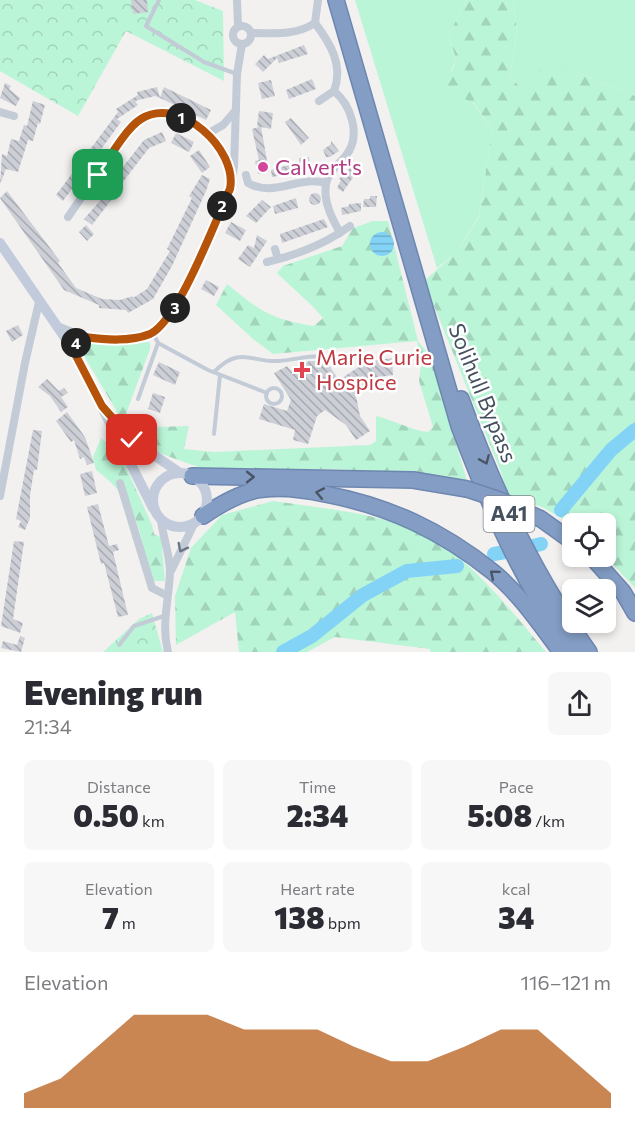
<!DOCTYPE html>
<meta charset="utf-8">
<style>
:root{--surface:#fff;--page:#f7f7f7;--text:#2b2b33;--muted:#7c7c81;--accent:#b45309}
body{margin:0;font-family:Commissioner,sans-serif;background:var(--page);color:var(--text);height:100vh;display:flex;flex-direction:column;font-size:22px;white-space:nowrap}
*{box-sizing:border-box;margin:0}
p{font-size:20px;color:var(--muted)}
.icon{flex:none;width:33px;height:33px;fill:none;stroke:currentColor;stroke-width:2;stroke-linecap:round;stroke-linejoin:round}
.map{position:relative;height:652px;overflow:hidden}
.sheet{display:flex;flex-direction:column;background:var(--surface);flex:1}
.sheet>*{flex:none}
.tools{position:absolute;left:562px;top:513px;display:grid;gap:12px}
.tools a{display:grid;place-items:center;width:54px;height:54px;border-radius:9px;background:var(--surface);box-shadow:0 3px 9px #0003;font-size:30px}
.pin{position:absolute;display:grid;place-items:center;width:51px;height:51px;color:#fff;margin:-26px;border-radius:12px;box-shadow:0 3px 9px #0006}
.km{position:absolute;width:30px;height:30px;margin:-15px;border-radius:50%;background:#222;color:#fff;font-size:16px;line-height:30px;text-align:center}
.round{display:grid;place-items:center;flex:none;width:63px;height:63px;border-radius:9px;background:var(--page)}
.overview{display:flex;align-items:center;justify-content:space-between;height:102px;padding:0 24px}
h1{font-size:33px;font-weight:800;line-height:45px}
.stats{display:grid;grid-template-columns:repeat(3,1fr);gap:9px;height:102px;padding:6px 24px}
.stats div{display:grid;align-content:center;border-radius:9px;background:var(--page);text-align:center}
.stats b{font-size:30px;font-weight:800}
.stats small{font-size:16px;font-weight:400}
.stats p{font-size:16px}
.chart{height:168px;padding:12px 24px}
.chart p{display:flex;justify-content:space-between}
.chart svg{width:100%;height:108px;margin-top:6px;fill:var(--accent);opacity:.7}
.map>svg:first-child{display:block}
.green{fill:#bbf5d7}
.forest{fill:url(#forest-firs)}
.park{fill:url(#park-crowns)}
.water{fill:url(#water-rules)}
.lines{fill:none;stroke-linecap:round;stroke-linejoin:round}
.river{stroke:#83d3f6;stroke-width:14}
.building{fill:url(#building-back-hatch)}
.highway-casing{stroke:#6e87b0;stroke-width:18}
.lane{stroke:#c3cbd7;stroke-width:4}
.street{stroke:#c3cbd7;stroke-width:8}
.secondary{stroke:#c1cbdb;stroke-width:10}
.highway{stroke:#839dc4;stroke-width:15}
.highway-bridge-casing{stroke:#6e87b0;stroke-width:18;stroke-linecap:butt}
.highway-bridge{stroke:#839dc4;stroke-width:15}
.oneway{stroke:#495565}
.oneway2{stroke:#6c7684}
.route-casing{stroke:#fff;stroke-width:12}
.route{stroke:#b45309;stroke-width:8}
.hotel-dot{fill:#d1479c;stroke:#fff;stroke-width:2}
.health-dot{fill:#e0444e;stroke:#fff;stroke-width:2}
.labels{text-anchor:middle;stroke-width:5;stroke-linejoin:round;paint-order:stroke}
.shield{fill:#fff;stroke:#7e8590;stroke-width:1.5}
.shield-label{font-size:21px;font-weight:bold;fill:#465160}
.hotel-label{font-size:22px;fill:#b23c85;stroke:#fff;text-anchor:start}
.health-label{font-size:22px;fill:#be3a42;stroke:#fff;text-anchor:start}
.street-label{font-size:22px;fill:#465160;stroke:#fff}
</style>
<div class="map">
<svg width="635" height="652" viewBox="0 0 635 652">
<defs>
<pattern id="forest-firs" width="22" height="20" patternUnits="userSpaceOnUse" patternTransform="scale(1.5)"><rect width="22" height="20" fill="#bbf5d7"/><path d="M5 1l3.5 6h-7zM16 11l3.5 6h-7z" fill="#a2d4bb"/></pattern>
<pattern id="park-crowns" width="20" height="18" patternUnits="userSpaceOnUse" patternTransform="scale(1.5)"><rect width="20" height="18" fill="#bbf5d7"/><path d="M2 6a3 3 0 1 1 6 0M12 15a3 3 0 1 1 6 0" fill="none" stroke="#a2d4bb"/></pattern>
<pattern id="water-rules" width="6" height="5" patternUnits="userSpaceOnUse" patternTransform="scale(1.5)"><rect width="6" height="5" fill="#83d3f6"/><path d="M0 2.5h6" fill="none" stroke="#6daecb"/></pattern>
<pattern id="building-back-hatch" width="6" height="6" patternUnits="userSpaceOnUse" patternTransform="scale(1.5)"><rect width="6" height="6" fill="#cccfd6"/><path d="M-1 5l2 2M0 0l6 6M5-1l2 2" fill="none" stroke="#a7aab1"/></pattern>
</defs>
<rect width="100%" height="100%" fill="#f3f0f0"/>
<g class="green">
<path d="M355 0H466L449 35 456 59 451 71 492 130 479 216 456 253 437 268Z"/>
<path d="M513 0H635V96L574 71 522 89 510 77 517 31Z"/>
</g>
<g class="forest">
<path d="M466 0H513L517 31 510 77 522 89 539 70 574 71 635 96V588L606 557V524L573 525 544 508 508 495 501 472 424 281 456 253 479 217 492 130 474 103 431 85 435 71H452L456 59 449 35Z"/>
<path d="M373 221H388L418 341 431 357 467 481 424 474 334 469 209 471 151 450 149 444 157 427 189 426 184 449 214 452 370 445 376 441V416C394 420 410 430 428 432L433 427 419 381 421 364 417 341 273 354 253 339 216 305 227 284C260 311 271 319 314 326L323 318C309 301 293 289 277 273L283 266 342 246 353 228Z"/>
<path d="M85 342 103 344 150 342V349L123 422 83 354 81 348Z"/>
<path d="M101 438 120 454 152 525 154 534 164 539 162 548 165 581H151C139 531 140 503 96 470L93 457Z"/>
<path d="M273 501C319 508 393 514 433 539 478 567 512 612 546 652H430V649L335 637 307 652H239L235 612 176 645 175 596 191 548 222 515Z"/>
</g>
<g class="park">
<path d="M0 0H195L223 11 224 81 126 31 78 116 0 71Z"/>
<path d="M152 613 163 652H103L139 619Z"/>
</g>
<circle class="water" cx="382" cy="244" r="12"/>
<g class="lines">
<g class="river">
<path d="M561 510 611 450 635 430"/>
<path d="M533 546 541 544"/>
<path d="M494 554 505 552"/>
<path d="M283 652 312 636 363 595 407 571 457 566"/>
</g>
</g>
<g class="building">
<path d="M131 0H147L148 12 133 14Z"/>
<path d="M304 45 308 54 279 63 277 58 263 72 255 64 264 55 268 59Z"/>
<path d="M312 79 316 89 289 99 286 90Z"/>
<path d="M271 80 275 96 262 99 258 83Z"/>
<path d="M5 83 11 86 9 89 20 98 16 106 0 98Z"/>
<path d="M157 87 160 98 155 96 135 101 138 105 117 119 121 122 63 201 56 195 118 112 116 109 138 95 137 92Z"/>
<path d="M164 87 211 110 206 120 160 98Z"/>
<path d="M33 101 45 105 40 124 38 123 33 141 28 140 18 172 6 169 0 184 2 154 7 156 11 139 19 141 24 125 27 126Z"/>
<path d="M259 111 273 113 271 129 261 127 269 172 258 174 255 161 259 160 252 129 259 127 257 126Z"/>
<path d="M291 118 309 138 301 145 285 122Z"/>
<path d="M162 132 166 141 149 148 119 187 112 181 144 140Z"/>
<path d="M176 133 194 142 189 152 171 143Z"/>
<path d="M331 141 339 151 330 157H326L323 150 331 144Z"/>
<path d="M199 150 210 167 202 173 190 156Z"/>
<path d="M309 157 310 170 272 177 271 170 299 162V158Z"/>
<path d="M353 165 358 170 343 192 337 188 341 180 339 179Z"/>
<path d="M202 175 210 179 206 191 172 266 153 299 128 313 126 310 99 308V305L64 290 0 198 7 191 60 261 58 263 76 288 102 299 120 300 133 296V298L147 289 170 251 167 249 192 198 189 196Z"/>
<path d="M113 186 119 190 92 225 84 219Z"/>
<circle cx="315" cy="199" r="6"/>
<path d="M370 196H377L376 207H363L364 199H370Z"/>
<path d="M296 198 298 208 275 214 273 206Z"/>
<path d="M262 200 271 207 256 223 246 216Z"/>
<path d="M361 203V211L342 215 341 208 349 206V204Z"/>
<path d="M324 219 328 227 282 243 280 234Z"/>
<path d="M231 222 246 230 240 241 225 233Z"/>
<path d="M86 225 94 234 87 241 79 232Z"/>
<path d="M257 235 267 241 250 267 238 259 248 245 254 248Z"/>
<path d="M206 280 219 287 214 296 201 289Z"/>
<path d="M18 325 23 335 12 342 6 331Z"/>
<path d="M392 358 393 375 372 378 355 391 360 416 370 431 356 440 346 425 325 410 317 416 308 444 293 440 295 430 259 419 264 404 287 411 291 400 274 373 287 366 293 373 309 361H326L339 380 366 362Z"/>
<path d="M159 362 180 372 175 385 153 375Z"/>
<path d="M47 379 59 391 64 388 68 393 61 397 68 407 61 412 50 396 38 387Z"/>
<path d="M153 393 165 397 160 413 148 409Z"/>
<path d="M67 412 85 437 94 463 87 465 84 457 80 459 74 440 71 442 56 421Z"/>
<path d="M33 430 42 431 37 470H34L30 495V518L25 530 18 527 21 521 16 519Z"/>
<path d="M92 471 97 493 85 496 80 474Z"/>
<path d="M98 504 109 546 117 544 119 550 113 552 128 615 118 617 104 563 101 564 87 507Z"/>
<path d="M14 541 24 542 13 619 23 623 20 633 1 626Z"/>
<path d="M20 636 25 638 21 652 1 648 3 641 17 645Z"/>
</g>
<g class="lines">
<defs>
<g id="highway">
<path d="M336 0 459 426C489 505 522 584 573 652"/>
<path d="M461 399C493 488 534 575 589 652"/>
<path d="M192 476 413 480 467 489"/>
<path d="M203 516C219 505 238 494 257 490 279 486 302 489 325 494 389 506 442 531 493 572 520 594 540 624 561 652"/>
<path d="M541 519 573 542"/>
<path d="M591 556 623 592 635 613"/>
</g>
</defs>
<use href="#highway" class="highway-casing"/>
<g class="lane">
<path d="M159 0 146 26 204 62 237 74"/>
<path d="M158 343 208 370 267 393"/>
<path d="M214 372C240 345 252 363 279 361 303 359 320 351 343 362"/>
<circle cx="274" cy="396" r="8"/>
<path d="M138 399 158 343 153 333"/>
<path d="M214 434 220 375"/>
<path d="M119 645 134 626 164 616"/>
</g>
<g class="street">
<path d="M237 0 238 25"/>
<path d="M315 23C330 43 344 65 334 91 351 105 361 135 347 154 340 164 328 171 326 184 323 202 332 218 340 233"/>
<circle cx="242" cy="35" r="9"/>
<path d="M251 33C274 33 295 36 315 23L318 0"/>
<path d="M319 101 334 91"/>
<path d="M0 112 14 116"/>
<path d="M209 133 223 125 236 110"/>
<path d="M246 175 248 183C274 198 299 175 326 183"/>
<path d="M68 217C80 200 128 126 141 118 159 109 173 114 189 122 218 138 221 148 232 178"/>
<path d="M275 249 278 259"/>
<path d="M267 262C297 255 325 244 350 226"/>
<path d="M57 326 85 337"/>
<path d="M72 348 85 337 108 340 147 335 152 332 178 304 230 189 234 167 237 74 242 44"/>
<path d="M120 483 152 588 166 595"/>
<path d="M0 496 25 363 39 302"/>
<path d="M161 520C163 538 170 554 170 572 169 600 161 624 168 652"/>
<path d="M171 571 194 524"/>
</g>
<g class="secondary">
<path d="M0 243 72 348 153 508"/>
<path d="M114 420 132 440 180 473"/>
<circle cx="180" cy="500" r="27"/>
</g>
<use href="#highway" class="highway"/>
<defs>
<path id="highway-bridge" d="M467 489 500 500 541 519"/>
</defs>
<use href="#highway-bridge" class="highway-bridge-casing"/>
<use href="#highway-bridge" class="highway-bridge"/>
</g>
<defs><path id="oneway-chevron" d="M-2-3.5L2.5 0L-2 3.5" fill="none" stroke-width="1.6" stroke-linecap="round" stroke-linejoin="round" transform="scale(1.5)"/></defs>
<g class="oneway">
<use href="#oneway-chevron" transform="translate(485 460) rotate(67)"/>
<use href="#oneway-chevron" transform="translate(250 477)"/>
<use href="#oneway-chevron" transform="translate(320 493) rotate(-169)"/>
<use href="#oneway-chevron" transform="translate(494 574) rotate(-140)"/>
</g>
<use class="oneway2" href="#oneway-chevron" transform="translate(182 548) rotate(117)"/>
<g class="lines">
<defs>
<path id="route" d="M98 175C108 160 126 128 141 119 179 95 238 149 230 189 215 221 179 320 150 334 130 342 106 340 85 337L72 348 102 406 132 440"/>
</defs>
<use href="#route" class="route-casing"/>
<use href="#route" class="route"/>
</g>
<circle class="hotel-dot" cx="263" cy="167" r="6"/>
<path class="health-dot" d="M299 361h6v6h6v6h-6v6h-6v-6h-6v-6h6z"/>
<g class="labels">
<rect class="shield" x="483.5" y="496" width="51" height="36" rx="4.5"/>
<g class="shield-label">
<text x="509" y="521">A41</text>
</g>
<g class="hotel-label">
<text x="275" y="175">Calvert's</text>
</g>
<g class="health-label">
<text x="316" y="365">Marie Curie<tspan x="316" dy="25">Hospice</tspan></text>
</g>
<g class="street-label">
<text transform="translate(483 393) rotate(68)" y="8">Solihull Bypass</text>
</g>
</g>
</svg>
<div class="tools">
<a><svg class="icon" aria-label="locate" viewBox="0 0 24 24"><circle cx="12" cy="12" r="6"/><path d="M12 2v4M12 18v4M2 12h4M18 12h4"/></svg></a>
<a><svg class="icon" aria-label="layers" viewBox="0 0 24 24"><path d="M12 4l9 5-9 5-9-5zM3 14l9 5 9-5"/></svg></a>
</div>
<div class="pin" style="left:98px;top:175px;background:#1e9e55"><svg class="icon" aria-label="arrive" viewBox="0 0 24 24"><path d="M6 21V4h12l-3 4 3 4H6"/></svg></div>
<div class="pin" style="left:132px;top:440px;background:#d93025"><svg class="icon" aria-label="check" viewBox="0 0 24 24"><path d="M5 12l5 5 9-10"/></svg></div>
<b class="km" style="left:181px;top:118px">1</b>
<b class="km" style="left:222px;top:206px">2</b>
<b class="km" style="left:175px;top:308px">3</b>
<b class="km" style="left:76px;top:343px">4</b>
</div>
<section class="sheet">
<div class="overview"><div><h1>Evening run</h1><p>21:34</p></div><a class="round"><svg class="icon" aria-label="share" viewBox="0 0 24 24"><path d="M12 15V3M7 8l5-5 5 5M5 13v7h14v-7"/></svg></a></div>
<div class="stats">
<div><p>Distance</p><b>0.50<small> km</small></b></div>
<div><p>Time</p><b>2:34</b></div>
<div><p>Pace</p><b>5:08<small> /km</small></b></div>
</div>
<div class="stats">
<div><p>Elevation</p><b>7<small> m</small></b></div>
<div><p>Heart rate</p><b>138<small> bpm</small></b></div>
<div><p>kcal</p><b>34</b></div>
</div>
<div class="chart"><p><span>Elevation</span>116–121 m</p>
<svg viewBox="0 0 160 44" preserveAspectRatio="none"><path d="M0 44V38L10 32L20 19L30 6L40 6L50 6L60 12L70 12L80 12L90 19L100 25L110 25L120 19L130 12L140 12L150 25L160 38V44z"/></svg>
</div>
</section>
